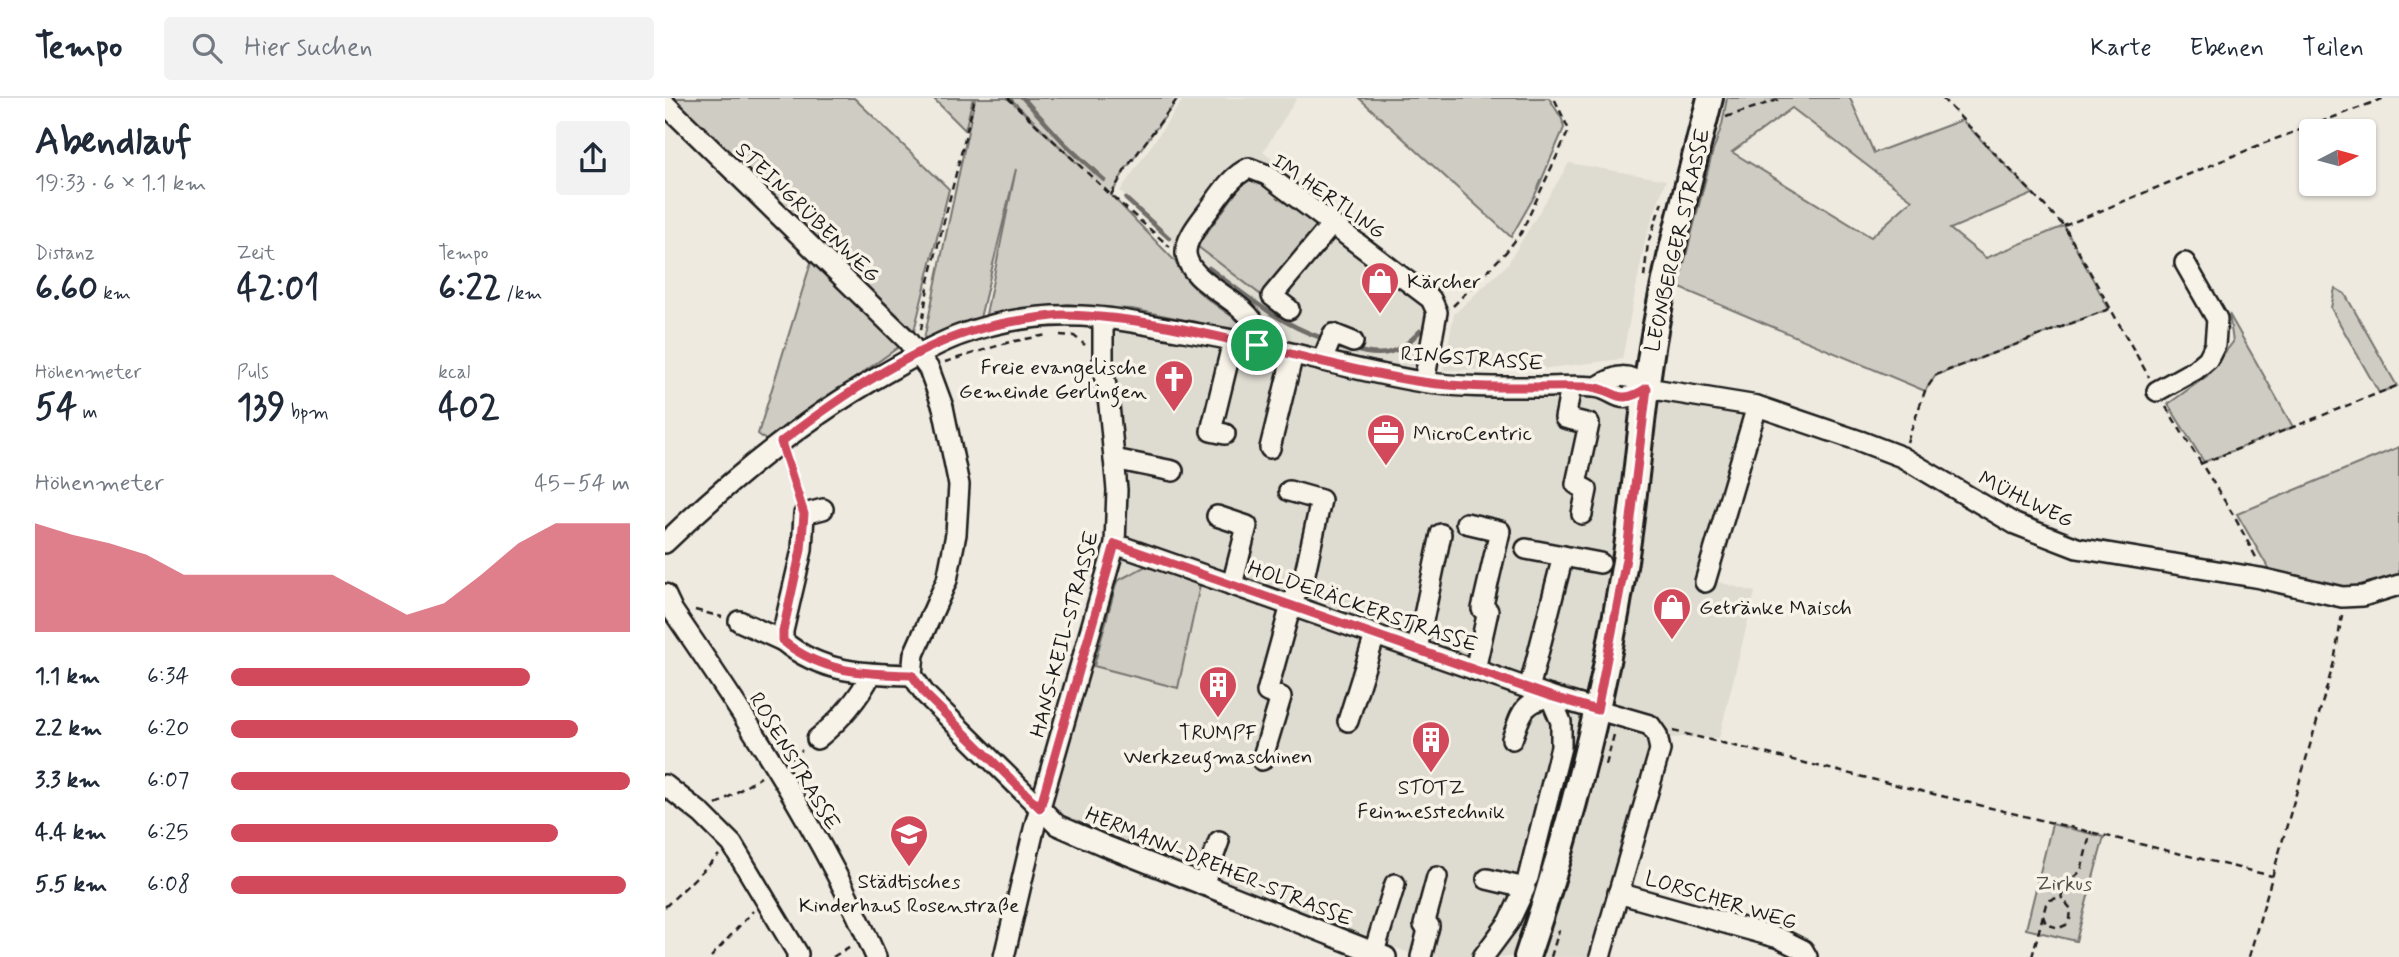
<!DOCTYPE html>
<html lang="de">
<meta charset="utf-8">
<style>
:root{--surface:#fff;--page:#f2f2f3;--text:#1f2937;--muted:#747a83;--line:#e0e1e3;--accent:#d1495b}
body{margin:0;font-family:Mynerve,sans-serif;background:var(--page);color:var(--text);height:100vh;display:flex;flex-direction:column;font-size:26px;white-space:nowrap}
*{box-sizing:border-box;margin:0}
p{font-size:23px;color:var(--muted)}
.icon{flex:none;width:38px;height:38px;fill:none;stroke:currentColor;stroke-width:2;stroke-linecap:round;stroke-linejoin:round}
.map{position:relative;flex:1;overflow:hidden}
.panel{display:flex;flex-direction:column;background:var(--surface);width:665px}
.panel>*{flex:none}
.needle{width:46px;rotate:84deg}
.fabs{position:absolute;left:1634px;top:21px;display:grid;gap:14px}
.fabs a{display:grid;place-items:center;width:77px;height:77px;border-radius:7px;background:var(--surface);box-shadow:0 2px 5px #0004;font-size:35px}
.pin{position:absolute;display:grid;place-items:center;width:60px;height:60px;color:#fff;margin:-30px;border:4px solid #fff;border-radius:50%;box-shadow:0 2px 7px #0007}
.round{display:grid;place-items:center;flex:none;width:74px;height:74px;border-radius:7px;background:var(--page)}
.summary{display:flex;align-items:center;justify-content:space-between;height:119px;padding:0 35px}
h1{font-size:38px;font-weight:700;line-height:52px}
.metrics{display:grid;grid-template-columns:repeat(3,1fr);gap:10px;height:119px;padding:7px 35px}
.metrics div{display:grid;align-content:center}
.metrics b{font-size:35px;font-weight:700}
.metrics small{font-size:19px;font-weight:400}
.metrics p{font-size:19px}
.chart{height:196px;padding:14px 35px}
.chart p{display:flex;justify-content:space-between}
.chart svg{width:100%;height:126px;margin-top:7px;fill:var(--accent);opacity:.7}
ul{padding:0 35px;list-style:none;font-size:23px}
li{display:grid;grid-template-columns:112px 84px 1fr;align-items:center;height:52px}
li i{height:18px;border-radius:9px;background:var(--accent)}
header{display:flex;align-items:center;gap:42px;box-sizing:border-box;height:98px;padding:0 35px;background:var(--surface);border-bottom:2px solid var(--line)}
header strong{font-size:33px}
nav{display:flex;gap:38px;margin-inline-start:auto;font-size:24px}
.search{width:490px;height:63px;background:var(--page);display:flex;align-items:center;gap:18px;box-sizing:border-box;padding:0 24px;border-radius:7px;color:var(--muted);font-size:26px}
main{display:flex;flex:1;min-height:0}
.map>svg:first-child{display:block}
.built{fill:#dedbd1}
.green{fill:#cfccc3;stroke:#767470;stroke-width:2;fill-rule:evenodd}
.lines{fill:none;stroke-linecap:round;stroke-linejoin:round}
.stream{stroke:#6f6d69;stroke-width:4.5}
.minor-casing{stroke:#1c1c1c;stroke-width:24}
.major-casing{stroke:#1c1c1c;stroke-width:30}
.path{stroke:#1c1c1c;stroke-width:2.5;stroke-dasharray:7 5;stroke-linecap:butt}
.minor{stroke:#f7f3e8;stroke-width:19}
.major{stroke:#f7f3e8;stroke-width:24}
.route-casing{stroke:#fff;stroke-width:14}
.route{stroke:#d1495b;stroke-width:9}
.labels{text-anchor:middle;stroke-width:7;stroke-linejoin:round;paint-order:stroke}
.street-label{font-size:21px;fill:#1c1c1c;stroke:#f7f3e8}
.poi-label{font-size:21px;fill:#1c1c1c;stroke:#f7f3e8;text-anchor:start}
.park-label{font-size:21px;fill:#52514e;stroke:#f7f3e8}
</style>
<header>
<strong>Tempo</strong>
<div class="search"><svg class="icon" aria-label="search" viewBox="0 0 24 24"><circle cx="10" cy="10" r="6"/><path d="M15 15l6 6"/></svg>Hier suchen</div>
<nav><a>Karte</a><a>Ebenen</a><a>Teilen</a></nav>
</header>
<main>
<section class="panel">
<div class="summary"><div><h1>Abendlauf</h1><p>19:33 · 6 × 1.1 km</p></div><a class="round"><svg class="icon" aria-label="share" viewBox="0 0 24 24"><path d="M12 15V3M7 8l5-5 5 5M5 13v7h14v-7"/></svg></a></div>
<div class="metrics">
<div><p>Distanz</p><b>6.60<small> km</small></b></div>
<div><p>Zeit</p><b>42:01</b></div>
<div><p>Tempo</p><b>6:22<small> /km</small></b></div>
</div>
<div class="metrics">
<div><p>Höhenmeter</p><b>54<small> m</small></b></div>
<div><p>Puls</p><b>139<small> bpm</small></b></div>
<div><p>kcal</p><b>402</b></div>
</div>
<div class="chart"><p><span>Höhenmeter</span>45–54 m</p>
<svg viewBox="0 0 160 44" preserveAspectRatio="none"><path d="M0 44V6L10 10L20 13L30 17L40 24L50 24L60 24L70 24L80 24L90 31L100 38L110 34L120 24L130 13L140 6L150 6L160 6V44z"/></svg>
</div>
<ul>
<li><b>1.1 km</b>6:34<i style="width:75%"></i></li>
<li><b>2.2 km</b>6:20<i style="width:87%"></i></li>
<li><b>3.3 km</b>6:07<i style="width:100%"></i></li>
<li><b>4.4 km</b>6:25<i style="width:82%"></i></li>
<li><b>5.5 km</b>6:08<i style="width:99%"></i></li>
</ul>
</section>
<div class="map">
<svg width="1734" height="859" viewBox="0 0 1734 859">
<rect width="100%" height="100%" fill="#eeeae0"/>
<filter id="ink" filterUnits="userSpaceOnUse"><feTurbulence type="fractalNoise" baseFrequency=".0143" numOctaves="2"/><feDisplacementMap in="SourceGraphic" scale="14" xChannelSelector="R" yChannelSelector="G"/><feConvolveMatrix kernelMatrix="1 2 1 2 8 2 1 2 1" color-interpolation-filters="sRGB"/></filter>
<g filter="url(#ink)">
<g class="built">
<path d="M519 0H632L598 54 782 202 758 236 749 295 966 299 1093 319 1046 482 1090 494 1054 640 1018 639 997 641 932 859H756L377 724 450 446 447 233 591 247 582 217 455 93Z"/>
<path d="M904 65 1001 82 981 139 957 261 875 271 778 272 789 216 842 167Z"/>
</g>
<g class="green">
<path d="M7 0H189L284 91 249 233Z"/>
<path d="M268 0H308L300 32Z"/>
<path d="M310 0H343L414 67 345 0H514L460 72 446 97 510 163C522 191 552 207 576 225L575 233 467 211 436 210 403 206 320 221 351 71 315 220 259 241Z"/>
<path d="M694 0H884L897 21 899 30 870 97 846 139Z"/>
<path d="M1062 0H1185L1209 55 1297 22 1368 96 1285 131 1321 160 1399 128 1444 211 1271 277 1260 293 1013 189 1047 56 1057 27ZM1127 10 1247 102 1206 139 1067 54Z"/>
<path d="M593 79 657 129 600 200 532 148 576 88 583 82Z"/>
<path d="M148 158 235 248 102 343 93 336Z"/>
<path d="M1670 190 1680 196 1732 288 1714 295 1666 210Z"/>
<path d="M1564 216 1628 329 1539 364 1503 306 1542 278 1568 244Z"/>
<path d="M1734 349V477L1679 491 1608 478 1572 416Z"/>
<path d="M481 468 535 487 513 590 429 568 452 483Z"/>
<path d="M1387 726 1439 739 1411 843 1361 831Z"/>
</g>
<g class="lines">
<g class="stream">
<path d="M358 0 400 46 439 82"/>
<path d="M461 101 504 140"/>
<path d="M544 170C580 197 615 226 657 240"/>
<path d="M687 251C717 261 734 256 755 233"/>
</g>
<defs>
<g id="minor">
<path d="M0 6 242 242 264 271 278 309 294 387 291 436 282 482 249 556 247 577 260 596 392 727 438 747 721 859"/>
<path d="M624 211 607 198 667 126"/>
<path d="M592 247C592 242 593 235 592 231 582 202 525 187 521 156 520 141 535 124 543 113 555 97 566 78 584 70L602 77 766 201 772 214 759 284"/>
<path d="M657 263 668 236 688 244"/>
<path d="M906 289 900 320 924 326 911 386 922 392 917 416"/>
<path d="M932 289C952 276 963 274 982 290"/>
<path d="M982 290 1092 308 1195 343 1237 359 1350 426 1412 450 1595 480 1677 499 1698 498 1734 487"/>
<path d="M1492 293 1530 272 1543 261 1550 247 1552 221 1520 165"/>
<path d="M560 336 546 333 568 243"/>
<path d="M605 350 628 256"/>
<path d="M449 361 508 373"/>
<path d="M158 411 139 416 137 452 118 533V543C156 575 200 576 247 577"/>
<path d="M552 418 582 428 567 487"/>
<path d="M801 425 835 433 817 511 823 513 810 572"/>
<path d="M0 445C68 379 141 319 224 273 247 260 270 246 295 237 333 223 376 216 416 218 443 219 469 224 495 229 529 235 562 240 595 248 649 260 702 275 757 284 797 290 840 289 880 289 896 289 912 287 928 289 954 291 950 311 982 290"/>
<path d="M450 446 885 598 985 627 992 637 995 652 935 859"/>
<path d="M861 451 935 465"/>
<path d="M1040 484 1092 308"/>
<path d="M0 496 8 513C83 622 158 737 211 859"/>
<path d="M74 523 118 543"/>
<path d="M752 551 776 436"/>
<path d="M864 591 898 458"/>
<path d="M683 623 710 537"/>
<path d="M152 641C174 623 193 602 206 576"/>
<path d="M847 641C857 615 856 606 885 598L896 624V649L863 780"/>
<path d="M597 662 616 599 602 594 626 507 640 475 656 402 624 393"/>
<path d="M0 687 37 716 67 746 133 856 132 859"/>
<path d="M538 787 554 743"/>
<path d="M953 795 1114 840 1138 852 1142 859"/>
<path d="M709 854 730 786"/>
<path d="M339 859 370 727 450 446 452 392 444 307 438 270V220"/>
<path d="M756 859 764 828 759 827 772 779"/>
<path d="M818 859 844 824 860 790 822 781"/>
</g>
<path id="major" d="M862 859C906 730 939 598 960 463 972 387 976 309 990 232 1004 154 1026 77 1045 0"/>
</defs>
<use href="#minor" class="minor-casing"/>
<use href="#major" class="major-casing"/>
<g class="path">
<path d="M343 0 446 97 505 149"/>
<path d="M1277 0 1399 128 1484 279"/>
<path d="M1061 19 1118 0"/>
<path d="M446 97 460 72 513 0"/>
<path d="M1399 128 1597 46 1720 0"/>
<path d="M979 179 983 145 997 104"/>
<path d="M788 208 841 154 856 135 904 32 889 0"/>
<path d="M256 232 264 183 310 0"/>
<path d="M395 237 409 238 420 247"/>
<path d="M280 264 345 244 382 237"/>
<path d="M1501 309 1569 418 1593 463"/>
<path d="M1242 344 1260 293 1271 277 1444 211"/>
<path d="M123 362 133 400"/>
<path d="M1535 366 1734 287"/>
<path d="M30 512 57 519"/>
<path d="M1008 633 1607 778"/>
<path d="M126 660 137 652"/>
<path d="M941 667 950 633"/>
<path d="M51 707 96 679"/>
<path d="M0 809 54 757"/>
<path d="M1378 818 1381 826 1394 830 1401 827 1405 821 1406 811 1396 799"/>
<path d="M46 859 88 813"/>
<path d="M168 859 187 847"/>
<path d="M886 859 894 832"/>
<path d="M1367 859 1381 806 1385 802 1396 799 1402 785 1416 773 1426 733"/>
<path d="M1584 859 1669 564 1677 517"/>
</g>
<use href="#minor" class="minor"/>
<use href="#major" class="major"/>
</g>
</g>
<g class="lines" filter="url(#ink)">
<defs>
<path id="route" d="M396 217C516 218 638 266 757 284 812 292 868 288 923 289 951 289 950 311 982 290L961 461 932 612 885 598 450 446 375 710 260 596 247 577C200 576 157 575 118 543V533L136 452 139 416 116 344C167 305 235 258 295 237 328 225 362 221 396 217Z"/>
</defs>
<use href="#route" class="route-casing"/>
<use href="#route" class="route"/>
</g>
<defs>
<symbol id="shop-pin" viewBox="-11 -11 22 30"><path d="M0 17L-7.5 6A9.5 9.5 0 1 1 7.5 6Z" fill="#d1495b" stroke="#f7f3e8"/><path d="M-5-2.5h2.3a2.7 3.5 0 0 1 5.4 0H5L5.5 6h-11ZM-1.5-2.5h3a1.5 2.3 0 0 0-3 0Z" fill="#fff"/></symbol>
<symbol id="church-pin" viewBox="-11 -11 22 30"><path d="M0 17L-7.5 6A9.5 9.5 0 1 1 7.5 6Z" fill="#d1495b" stroke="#f7f3e8"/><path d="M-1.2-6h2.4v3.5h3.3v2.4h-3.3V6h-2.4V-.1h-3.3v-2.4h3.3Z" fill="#fff"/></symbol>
<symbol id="office-pin" viewBox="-11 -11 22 30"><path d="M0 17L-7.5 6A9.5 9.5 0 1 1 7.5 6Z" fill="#d1495b" stroke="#f7f3e8"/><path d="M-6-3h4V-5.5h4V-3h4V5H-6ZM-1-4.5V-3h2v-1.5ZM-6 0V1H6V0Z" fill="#fff"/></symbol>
<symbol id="building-pin" viewBox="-11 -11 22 30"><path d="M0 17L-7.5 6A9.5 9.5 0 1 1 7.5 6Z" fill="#d1495b" stroke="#f7f3e8"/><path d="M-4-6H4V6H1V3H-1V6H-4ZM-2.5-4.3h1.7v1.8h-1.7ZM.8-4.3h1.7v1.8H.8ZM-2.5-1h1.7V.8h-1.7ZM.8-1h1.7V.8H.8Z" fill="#fff"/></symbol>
<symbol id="school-pin" viewBox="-11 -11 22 30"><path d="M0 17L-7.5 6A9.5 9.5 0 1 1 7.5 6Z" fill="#d1495b" stroke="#f7f3e8"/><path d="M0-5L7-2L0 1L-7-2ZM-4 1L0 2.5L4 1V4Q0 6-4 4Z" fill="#fff"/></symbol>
</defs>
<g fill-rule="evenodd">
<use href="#shop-pin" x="693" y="161" width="44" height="60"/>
<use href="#church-pin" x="487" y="259" width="44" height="60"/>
<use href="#office-pin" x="699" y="313" width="44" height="60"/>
<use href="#shop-pin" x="985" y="487" width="44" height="60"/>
<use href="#building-pin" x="531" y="565" width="44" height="60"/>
<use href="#building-pin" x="744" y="620" width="44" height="60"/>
<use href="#school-pin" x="222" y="714" width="44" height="60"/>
</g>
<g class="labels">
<g class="street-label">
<text transform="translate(664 98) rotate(35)" y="7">IM HERTLING</text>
<text transform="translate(143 114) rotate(44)" y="7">STEINGRÜBENWEG</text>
<text transform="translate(1012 142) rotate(-77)" y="7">LEONBERGER STRASSE</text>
<text transform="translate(807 260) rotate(4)" y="7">RINGSTRASSE</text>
<text transform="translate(1361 401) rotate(26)" y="7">MÜHLWEG</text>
<text transform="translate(698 508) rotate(19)" y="7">HOLDERÄCKERSTRASSE</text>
<text transform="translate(399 536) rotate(-75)" y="7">HANS-KEIL-STRASSE</text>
<text transform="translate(130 663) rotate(59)" y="7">ROSENSTRASSE</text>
<text transform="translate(554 768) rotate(22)" y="7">HERMANN-DREHER-STRASSE</text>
<text transform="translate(1056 802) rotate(17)" y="7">LORSCHER WEG</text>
</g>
<g class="poi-label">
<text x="742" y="190">Kärcher</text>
<text x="482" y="276" text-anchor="end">Freie evangelische<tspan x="482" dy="24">Gemeinde Gerlingen</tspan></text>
<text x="748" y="342">MicroCentric</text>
<text x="1034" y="516">Getränke Maisch</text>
<text x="553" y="641" text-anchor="middle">TRUMPF<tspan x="553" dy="24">Werkzeugmaschinen</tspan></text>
<text x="766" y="696" text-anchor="middle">STOTZ<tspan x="766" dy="24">Feinmesstechnik</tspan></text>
<text x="244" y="790" text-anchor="middle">Städtisches<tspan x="244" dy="24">Kinderhaus Rosenstraße</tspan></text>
</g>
<g class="park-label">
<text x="1399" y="792">Zirkus</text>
</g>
</g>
</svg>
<div class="fabs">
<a><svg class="needle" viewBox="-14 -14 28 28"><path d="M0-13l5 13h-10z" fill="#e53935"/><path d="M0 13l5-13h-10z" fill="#747a83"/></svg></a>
</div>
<div class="pin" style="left:592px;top:247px;background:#1e9e55"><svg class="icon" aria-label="arrive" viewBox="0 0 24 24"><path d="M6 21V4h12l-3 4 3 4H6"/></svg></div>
</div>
</main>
